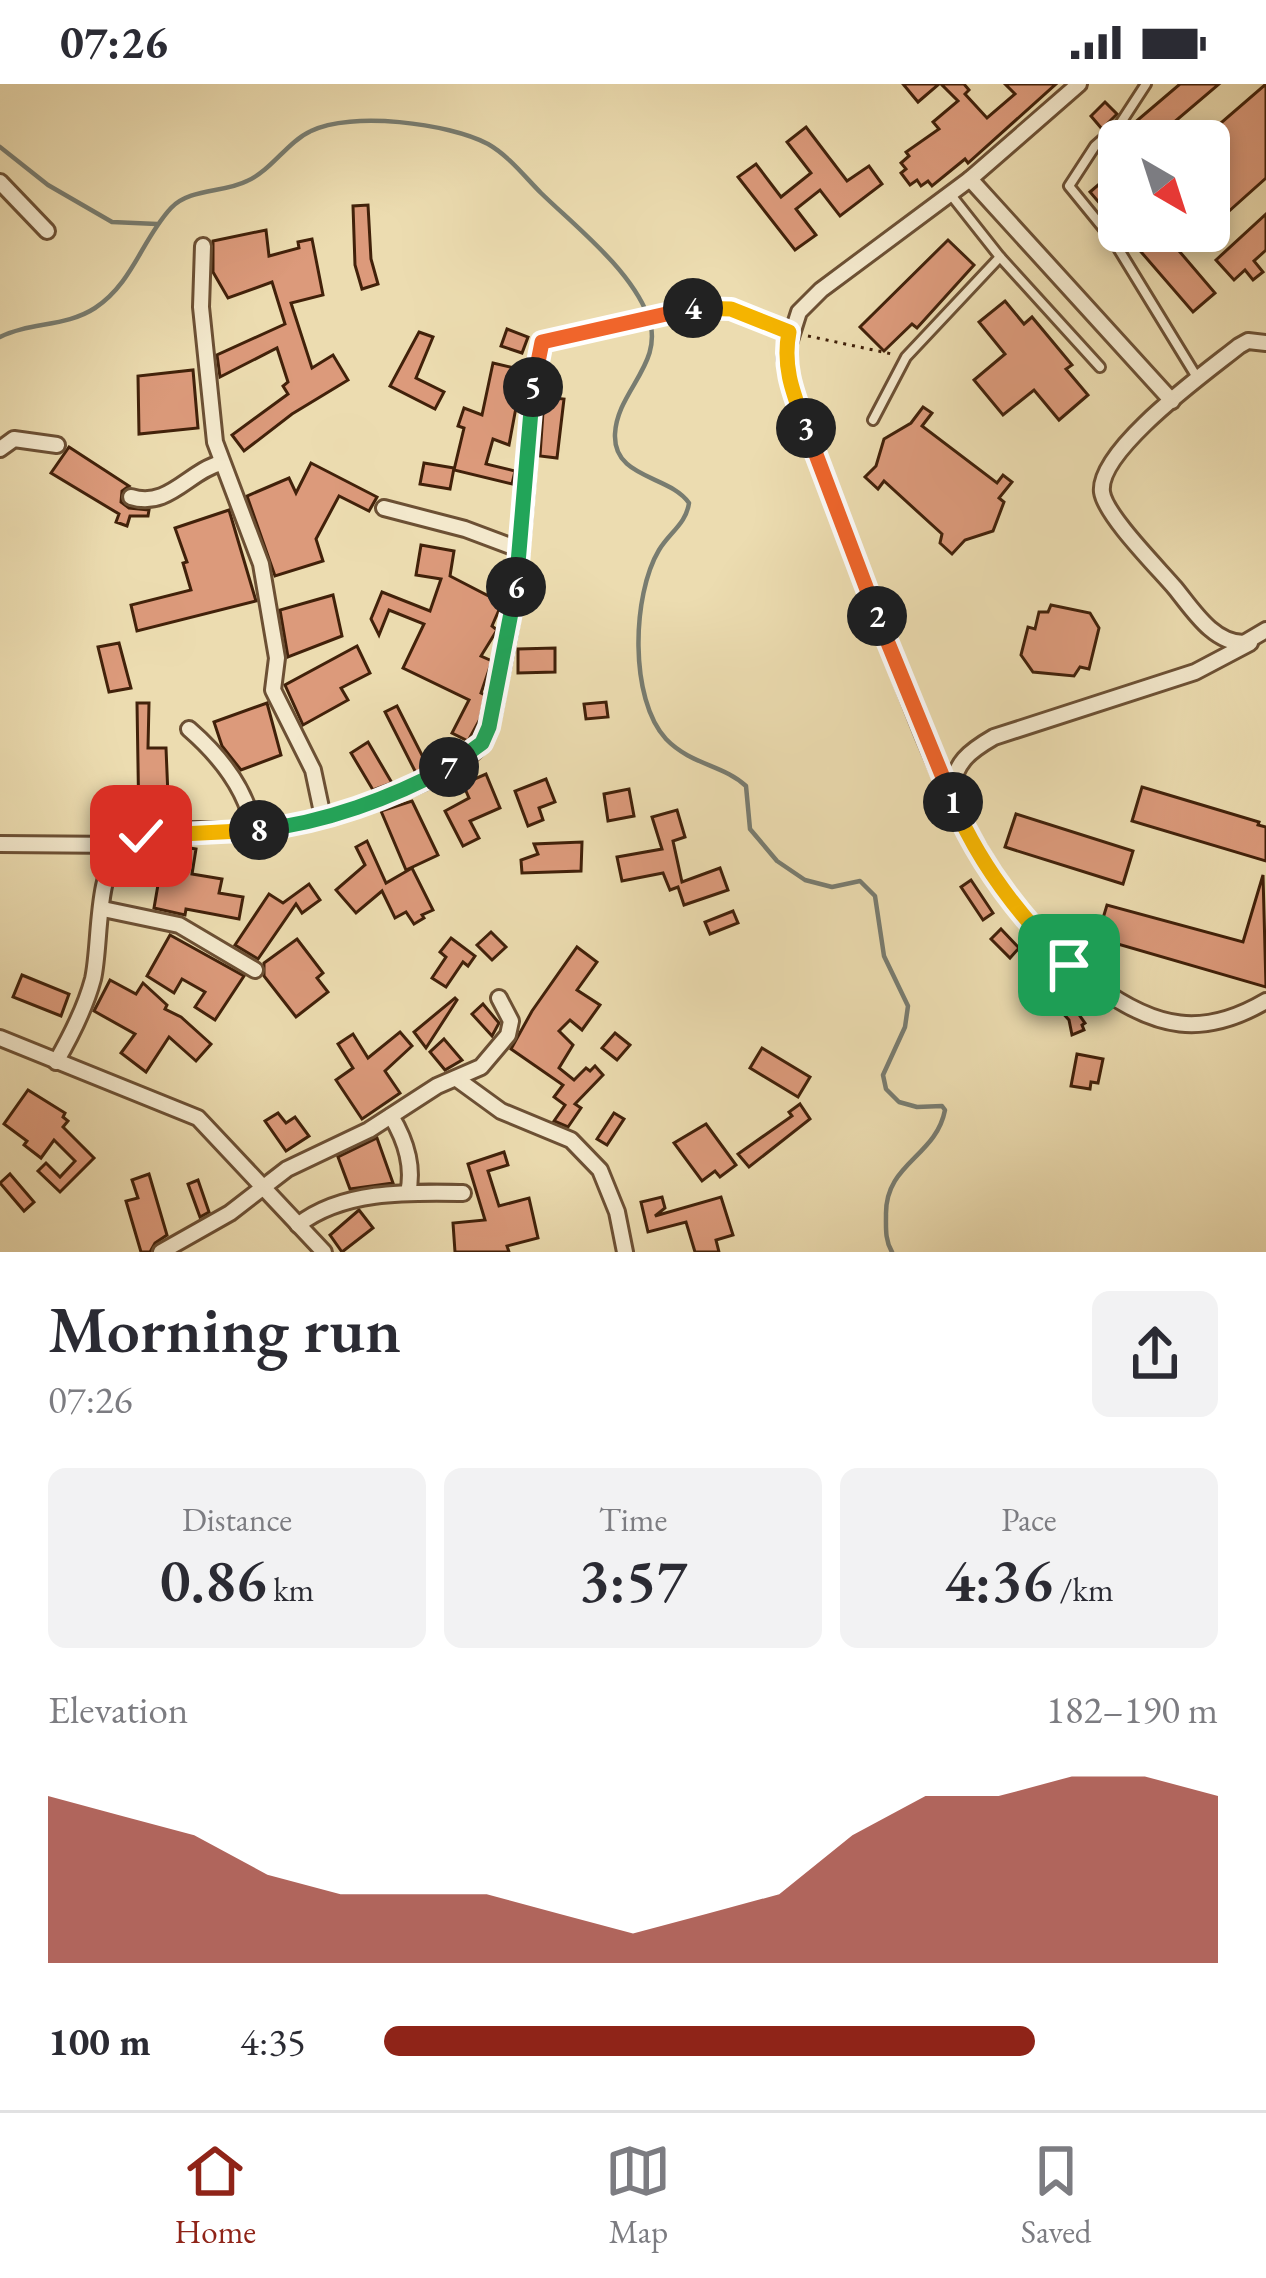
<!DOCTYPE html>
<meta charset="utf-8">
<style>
:root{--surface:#fff;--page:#f2f2f3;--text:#2b2b33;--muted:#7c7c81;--line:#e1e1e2;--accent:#8f2418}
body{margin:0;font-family:"EB Garamond",serif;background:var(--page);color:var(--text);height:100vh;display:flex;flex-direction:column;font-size:45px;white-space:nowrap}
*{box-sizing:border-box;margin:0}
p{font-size:39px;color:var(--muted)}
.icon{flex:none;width:66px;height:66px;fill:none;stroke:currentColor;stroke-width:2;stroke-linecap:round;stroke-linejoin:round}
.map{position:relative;height:1168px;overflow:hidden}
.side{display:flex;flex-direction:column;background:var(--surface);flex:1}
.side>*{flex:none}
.needle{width:78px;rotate:141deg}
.buttons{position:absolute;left:1098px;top:36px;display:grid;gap:24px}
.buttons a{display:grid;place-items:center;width:132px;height:132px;border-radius:18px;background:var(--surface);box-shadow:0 6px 18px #0003;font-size:60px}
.pin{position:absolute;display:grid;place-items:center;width:102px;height:102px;color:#fff;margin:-51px;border-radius:24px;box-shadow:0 6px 18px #0006}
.km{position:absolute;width:60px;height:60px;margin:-30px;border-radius:50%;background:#222;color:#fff;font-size:33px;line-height:60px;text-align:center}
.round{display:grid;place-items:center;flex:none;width:126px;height:126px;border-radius:18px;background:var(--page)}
.summary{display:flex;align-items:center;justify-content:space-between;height:204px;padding:0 48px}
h1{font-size:66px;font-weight:600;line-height:90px}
.metrics{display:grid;grid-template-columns:repeat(3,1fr);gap:18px;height:204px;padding:12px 48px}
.metrics div{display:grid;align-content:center;border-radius:18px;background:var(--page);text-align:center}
.metrics b{font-size:60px;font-weight:600}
.metrics small{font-size:33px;font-weight:400}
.metrics p{font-size:33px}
.chart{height:336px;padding:24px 48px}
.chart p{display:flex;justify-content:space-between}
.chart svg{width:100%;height:216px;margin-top:12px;fill:var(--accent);opacity:.7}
ul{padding:0 48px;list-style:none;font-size:39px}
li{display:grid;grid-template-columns:192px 144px 1fr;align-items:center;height:90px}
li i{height:30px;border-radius:15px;background:var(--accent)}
.status{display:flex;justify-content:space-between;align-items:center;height:84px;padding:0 60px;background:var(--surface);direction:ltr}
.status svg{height:33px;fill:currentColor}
.dock{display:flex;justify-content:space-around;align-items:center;height:168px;border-top:3px solid var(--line);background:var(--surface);font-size:33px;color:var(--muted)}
.dock a{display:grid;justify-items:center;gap:6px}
.dock .active{color:var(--accent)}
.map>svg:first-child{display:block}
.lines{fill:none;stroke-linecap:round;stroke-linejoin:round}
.stream{stroke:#787c70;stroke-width:4.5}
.building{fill:#dc9a7b;stroke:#41210a;stroke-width:3}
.service-casing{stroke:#6c5034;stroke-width:14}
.minor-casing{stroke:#6c5034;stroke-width:20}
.path{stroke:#41210a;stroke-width:3;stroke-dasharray:3 6;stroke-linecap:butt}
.service{stroke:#f3e8cc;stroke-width:8}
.minor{stroke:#f3e8cc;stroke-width:14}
.split-1-casing{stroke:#fff;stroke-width:24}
.split-2-casing{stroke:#fff;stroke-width:24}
.split-3-casing{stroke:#fff;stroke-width:24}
.split-4-casing{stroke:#fff;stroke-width:24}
.split-5-casing{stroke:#fff;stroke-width:24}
.split-6-casing{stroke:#fff;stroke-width:24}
.split-7-casing{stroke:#fff;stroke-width:24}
.split-8-casing{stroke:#fff;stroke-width:24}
.split-9-casing{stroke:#fff;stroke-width:24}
.split-1{stroke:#f5b400;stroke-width:15}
.split-2{stroke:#f0652b;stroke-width:15}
.split-3{stroke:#f0652b;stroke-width:15}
.split-4{stroke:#f5b400;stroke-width:15}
.split-5{stroke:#f0652b;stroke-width:15}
.split-6{stroke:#22a559;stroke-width:15}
.split-7{stroke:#22a559;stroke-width:15}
.split-8{stroke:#22a559;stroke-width:15}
.split-9{stroke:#f5b400;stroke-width:15}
</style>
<div class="status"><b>07:26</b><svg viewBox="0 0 49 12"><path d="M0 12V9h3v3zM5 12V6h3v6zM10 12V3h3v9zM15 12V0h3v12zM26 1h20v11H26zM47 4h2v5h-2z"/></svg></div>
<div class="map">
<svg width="1266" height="1168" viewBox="0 0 1266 1168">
<rect width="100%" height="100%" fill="#ecdcb0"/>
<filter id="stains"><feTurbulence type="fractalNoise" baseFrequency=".00167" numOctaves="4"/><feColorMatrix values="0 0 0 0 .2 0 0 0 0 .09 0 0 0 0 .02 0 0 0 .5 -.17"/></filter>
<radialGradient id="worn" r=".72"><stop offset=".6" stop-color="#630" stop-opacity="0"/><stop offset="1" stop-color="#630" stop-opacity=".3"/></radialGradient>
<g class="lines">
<g class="stream">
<path d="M0 63 48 101 112 138 157 140"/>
<path d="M0 253C30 238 66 243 95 224 133 199 142 155 171 124 190 104 224 109 247 97 272 86 287 58 311 47 351 27 448 39 488 60 509 72 525 93 541 109 576 143 630 185 648 232 666 279 617 306 615 350 613 395 670 391 689 419 686 440 670 448 659 466 632 511 629 615 666 655 691 681 724 681 746 702L750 745 777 777 805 796 832 803 860 797 875 812 884 872 908 922 905 943 883 991 886 1005 899 1018 917 1023 942 1022 945 1026C936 1073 885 1079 886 1131 886 1145 885 1156 892 1168"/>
</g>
</g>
<g class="building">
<path d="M903 0H939L918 18Z"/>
<path d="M941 0H964L969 6 965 10 987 34 1015 10 1005 0H1056L968 79 965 75 932 102 928 97 921 102 917 96 910 101 901 89 906 85 901 79 909 72 906 68 939 45 933 38 958 17Z"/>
<path d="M1180 0H1219L1152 57H1113Z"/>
<path d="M1266 0V94L1209 145V57H1200Z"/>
<path d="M1105 18 1117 30 1102 45 1091 32Z"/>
<path d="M806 43 847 97 869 82 882 100 840 132 820 106 796 125 816 151 795 166 738 93 756 80 781 113 811 89 787 58Z"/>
<path d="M1112 89 1119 97V142L1090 108Z"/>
<path d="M368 121 371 175 378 200 362 205 355 181 353 122Z"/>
<path d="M1266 130V166L1254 177 1263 188 1253 196 1245 186 1234 196 1216 176Z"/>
<path d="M266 146 269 172 299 164 298 158 312 155 323 211 291 219 312 284 333 271 348 296 292 330 244 367 232 351 288 310 283 302 288 298 277 264 220 293 217 271 285 240 272 198 228 214 213 188V157Z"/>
<path d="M1123 147H1162L1215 209 1193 228Z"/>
<path d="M948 156 974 181 917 244 912 240 884 267 860 243Z"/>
<path d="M1005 217 1024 240 1032 233 1072 281 1066 285 1088 311 1059 336 1034 306 1003 331 974 296 1005 270 979 238Z"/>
<path d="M507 245 528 253 522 269 501 262Z"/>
<path d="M419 248 433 253 416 294 444 308 435 325 390 302Z"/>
<path d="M493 279 523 286 509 361 493 355 486 380 515 387 512 400 454 386 464 344 458 342 464 324 482 331Z"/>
<path d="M193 286 198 344 139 350 138 292Z"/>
<path d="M544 313 564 315 557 374 540 372Z"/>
<path d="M923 323 932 329 922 342 997 399 1003 391 1012 398 999 414 1004 418 993 447 965 456 952 470 940 459 942 450 884 397 878 405 865 393 876 382 884 355 911 339Z"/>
<path d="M69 363 129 402 122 407 121 418 129 424 149 426 148 432H130L127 442 116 438 119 430 51 389Z"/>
<path d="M311 379 377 413 369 427 339 412 316 455 323 477 275 492 247 412 289 394 296 409Z"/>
<path d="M424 379 454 384 450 405 420 400Z"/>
<path d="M229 426 256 517 137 547 131 521 191 506 183 479 187 478 175 444Z"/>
<path d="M421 461 454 467 450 492 502 519 492 542 497 546 481 572 492 577 481 609 485 611 480 635 468 657 452 649 469 616 403 584 424 540 389 526 379 551 371 535 382 508 430 527 441 495 416 491Z"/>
<path d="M333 511 342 552 288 573 280 526Z"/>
<path d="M1051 521 1090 529 1099 544 1089 585 1080 583 1074 592 1033 588 1021 571 1028 543 1035 545 1039 528H1048Z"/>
<path d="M119 559 131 604 109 608 98 563Z"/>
<path d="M357 562 370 589 341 604 348 616 303 641 285 601Z"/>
<path d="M555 564V588L518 589V565Z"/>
<path d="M606 618 608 633 586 635 584 620Z"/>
<path d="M137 619H149L148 664H166L169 736 139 742Z"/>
<path d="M267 619 281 671 241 686 222 662 214 638Z"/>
<path d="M397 622 428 683 416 689 385 628Z"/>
<path d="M368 658 392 699 373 706 351 669Z"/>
<path d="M486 690 500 724 470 737 479 754 463 762 445 727 469 714 463 700Z"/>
<path d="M546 695 555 718 539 724 543 736 528 742 515 707Z"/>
<path d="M1142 703 1259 738 1258 741 1266 743V777L1132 737Z"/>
<path d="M629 705 634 732 608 737 604 710Z"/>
<path d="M412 717 438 771 406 786 381 727Z"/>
<path d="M677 726 685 753 673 757 682 798 720 784 728 806 684 821 678 803 670 806 663 789 622 797 617 773 662 765 652 733Z"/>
<path d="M1016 730 1133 767 1123 800 1005 763Z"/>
<path d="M367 757 386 799 412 784 433 826 422 831 424 834 414 840 406 828 395 834 382 807 356 829 336 806 365 781 356 763Z"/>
<path d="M582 758 581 787 522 789 521 776 538 770 534 760Z"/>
<path d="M165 760 196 765 192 790 222 795 219 809 243 813 239 835 186 825 185 831 154 824Z"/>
<path d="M1263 791 1266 903 1097 854 1107 821 1243 858Z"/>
<path d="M971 796 993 829 983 836 961 803Z"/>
<path d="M309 800 320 816 302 829 296 820 258 875 235 861 269 810 283 819Z"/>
<path d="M733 827 738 839 710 850 705 838Z"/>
<path d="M1001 845 1019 864 1010 874 991 855Z"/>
<path d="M491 848 506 863 492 876 477 861Z"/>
<path d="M170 851 244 892 215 936 195 923 205 908 182 895 174 909 147 892Z"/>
<path d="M451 854 475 872 468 882 463 878 446 903 432 894 446 873 440 868Z"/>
<path d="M297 855 323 889 317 894 328 908 296 933 264 892V879Z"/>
<path d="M577 863 597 878 577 906 600 921 582 946 570 936 559 947 573 961 559 984 574 996 586 984 590 987 595 982 603 991 575 1020 581 1024 568 1043 554 1037 565 1021 554 1013 563 1001 511 965 532 927Z"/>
<path d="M1038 885 1067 914 1085 939 1082 941 1084 946 1072 951 1069 936 1029 892Z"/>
<path d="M22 891 69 910 61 932 13 913Z"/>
<path d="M110 896 136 910 143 899 167 921 165 925 181 933 211 960 196 977 169 953 146 988 121 969 135 950 94 927Z"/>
<path d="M455 914 457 916 426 964 414 948Z"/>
<path d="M483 920 499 939 492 952 472 930Z"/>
<path d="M400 948 412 962 385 987 400 1009 362 1035 336 996 353 984 338 960 353 950 368 974Z"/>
<path d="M615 949 630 961 617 976 602 964Z"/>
<path d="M444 955 462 976 445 986 430 968Z"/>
<path d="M762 964 810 993 798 1013 750 984Z"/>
<path d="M1077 970 1103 975 1098 999 1091 998 1090 1005 1071 1002Z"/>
<path d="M28 1006 65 1029 63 1033 68 1037 63 1043 94 1074 60 1108 38 1087 46 1079 60 1093 75 1077 54 1056 41 1074 24 1061 27 1057 4 1040Z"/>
<path d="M800 1020 810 1035 749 1083 738 1070 792 1032 789 1028Z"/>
<path d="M278 1029 286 1039 295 1033 309 1052 286 1067 265 1037Z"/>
<path d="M614 1029 624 1035 607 1061 597 1055Z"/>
<path d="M706 1040 736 1081 720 1093 715 1087 702 1097 674 1059Z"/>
<path d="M377 1054 393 1099 350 1105 338 1073Z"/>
<path d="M504 1068 508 1081 488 1087 499 1122 529 1114 538 1154 507 1162 509 1168H455L453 1139 485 1136 468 1080Z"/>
<path d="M10 1090 34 1118 24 1127 0 1099Z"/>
<path d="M149 1090 167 1151 155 1159 150 1168H141L126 1117 138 1114 132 1096Z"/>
<path d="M198 1096 209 1128 200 1133 188 1100Z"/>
<path d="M662 1113 665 1124 655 1132 721 1113 733 1151 716 1156 719 1168H695L686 1138 648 1148 641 1118Z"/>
<path d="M359 1126 373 1144 342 1168 330 1151Z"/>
</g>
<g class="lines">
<defs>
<g id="service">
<path d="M1146 0 1120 40 1095 62 1069 102 1113 156 1198 295"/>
<path d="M951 111 1000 173 1100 283"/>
<path d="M873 336 906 273 1000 173"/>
</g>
<g id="minor">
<path d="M1079 0 970 95 821 206 799 228 785 272 789 297C816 372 845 446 873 521 926 658 974 812 1097 902 1156 945 1203 954 1266 917"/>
<path d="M970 95 1172 317"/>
<path d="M0 98 47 147"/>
<path d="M203 162 201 223 215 358 261 480 277 574 273 606 313 686 323 733"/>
<path d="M1266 259 1248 257 1239 262C1208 287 1097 366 1102 408 1105 431 1158 484 1175 504 1193 526 1213 559 1244 559L1266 546"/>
<path d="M0 365 14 355 57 361"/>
<path d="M131 413C168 425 189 387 221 379"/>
<path d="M384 424 465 445 521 466"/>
<path d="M189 645C220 672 247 705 254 747"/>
<path d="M950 708C956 678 968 668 994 653L1195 588 1250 559"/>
<path d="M0 760 125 761"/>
<path d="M103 825 179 841 255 886"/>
<path d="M0 954 198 1034 324 1168"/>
<path d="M56 978C71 952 85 925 93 895 101 860 95 788 122 764 154 736 222 750 264 746 310 741 456 698 482 659 493 643 495 617 499 598 523 494 527 386 535 280"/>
<path d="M457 995 501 1027 571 1056 600 1086 617 1128 625 1168"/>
<path d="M391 1032C405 1055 414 1082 408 1109"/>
<path d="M298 1141C343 1106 408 1108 463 1109"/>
<path d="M161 1168 230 1129 287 1085 369 1046 437 1002 481 983 508 951 511 937 499 914"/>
</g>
</defs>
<use href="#service" class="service-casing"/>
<use href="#minor" class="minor-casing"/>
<g class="path">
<path d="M808 252 892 270"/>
<path d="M538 270 542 258 553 253 704 222 731 225 781 245"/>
</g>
<use href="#service" class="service"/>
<use href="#minor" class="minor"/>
</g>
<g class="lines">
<defs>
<path id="split-1" d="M953 718C979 780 1022 835 1069 881"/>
<path id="split-2" d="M877 532 953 718"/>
<path id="split-3" d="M806 344 877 532"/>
<path id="split-4" d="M693 224 731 225 789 248C782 284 794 311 806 344"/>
<path id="split-5" d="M533 303 542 258 693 224"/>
<path id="split-6" d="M516 503 533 303"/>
<path id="split-7" d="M449 683 482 659 489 643 516 503"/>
<path id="split-8" d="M259 746C324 739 392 714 449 683"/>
<path id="split-9" d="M141 752 259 746"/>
</defs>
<use href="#split-1" class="split-1-casing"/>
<use href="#split-2" class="split-2-casing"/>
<use href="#split-3" class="split-3-casing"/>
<use href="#split-4" class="split-4-casing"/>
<use href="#split-5" class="split-5-casing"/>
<use href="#split-6" class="split-6-casing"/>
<use href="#split-7" class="split-7-casing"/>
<use href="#split-8" class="split-8-casing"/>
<use href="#split-9" class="split-9-casing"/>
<use href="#split-1" class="split-1"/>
<use href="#split-2" class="split-2"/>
<use href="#split-3" class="split-3"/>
<use href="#split-4" class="split-4"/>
<use href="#split-5" class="split-5"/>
<use href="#split-6" class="split-6"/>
<use href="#split-7" class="split-7"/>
<use href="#split-8" class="split-8"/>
<use href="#split-9" class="split-9"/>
</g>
<rect width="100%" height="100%" filter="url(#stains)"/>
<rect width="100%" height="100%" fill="url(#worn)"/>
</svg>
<div class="buttons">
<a><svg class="needle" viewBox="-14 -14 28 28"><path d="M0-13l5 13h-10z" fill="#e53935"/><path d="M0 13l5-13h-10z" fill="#7c7c81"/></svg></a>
</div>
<div class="pin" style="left:1069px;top:881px;background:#1e9e55"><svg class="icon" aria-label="arrive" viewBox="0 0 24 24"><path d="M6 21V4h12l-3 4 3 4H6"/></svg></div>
<div class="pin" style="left:141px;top:752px;background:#d93025"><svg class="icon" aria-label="check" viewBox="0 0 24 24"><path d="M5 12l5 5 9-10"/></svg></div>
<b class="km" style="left:953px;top:718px">1</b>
<b class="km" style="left:877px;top:532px">2</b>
<b class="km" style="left:806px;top:344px">3</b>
<b class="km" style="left:693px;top:224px">4</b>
<b class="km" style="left:533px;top:303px">5</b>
<b class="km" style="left:516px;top:503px">6</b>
<b class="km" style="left:449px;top:683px">7</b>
<b class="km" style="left:259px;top:746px">8</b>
</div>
<section class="side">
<div class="summary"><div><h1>Morning run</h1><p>07:26</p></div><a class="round"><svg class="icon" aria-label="share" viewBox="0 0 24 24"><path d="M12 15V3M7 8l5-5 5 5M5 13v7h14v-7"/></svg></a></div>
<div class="metrics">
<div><p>Distance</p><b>0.86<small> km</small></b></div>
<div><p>Time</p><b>3:57</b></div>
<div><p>Pace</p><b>4:36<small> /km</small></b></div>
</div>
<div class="chart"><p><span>Elevation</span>182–190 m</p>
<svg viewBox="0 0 160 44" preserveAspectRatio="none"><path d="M0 44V10L10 14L20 18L30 26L40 30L50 30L60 30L70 34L80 38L90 34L100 30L110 18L120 10L130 10L140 6L150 6L160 10V44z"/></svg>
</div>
<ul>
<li><b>100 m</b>4:35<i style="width:78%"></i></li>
</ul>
</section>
<nav class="dock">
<a class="active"><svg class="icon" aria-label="home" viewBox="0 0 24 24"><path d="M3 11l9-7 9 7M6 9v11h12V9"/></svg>Home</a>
<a><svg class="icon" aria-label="map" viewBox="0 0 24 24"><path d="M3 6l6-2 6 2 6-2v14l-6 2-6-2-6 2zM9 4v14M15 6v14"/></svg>Map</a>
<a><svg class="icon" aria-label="saved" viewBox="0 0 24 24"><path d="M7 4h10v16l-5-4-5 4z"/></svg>Saved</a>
</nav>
